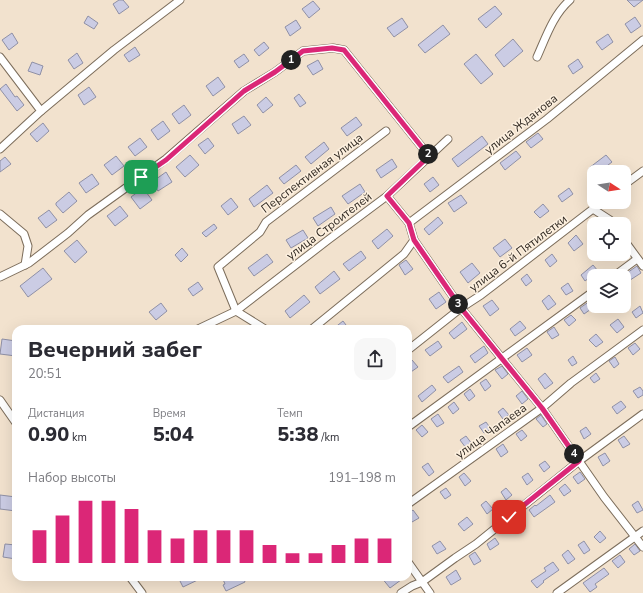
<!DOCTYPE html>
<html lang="ru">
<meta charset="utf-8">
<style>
:root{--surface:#fff;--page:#f7f7f7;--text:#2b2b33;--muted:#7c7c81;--accent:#db2777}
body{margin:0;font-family:"Nunito Sans",sans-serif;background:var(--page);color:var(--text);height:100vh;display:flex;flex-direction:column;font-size:15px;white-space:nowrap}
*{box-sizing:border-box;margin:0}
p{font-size:13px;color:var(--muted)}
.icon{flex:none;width:22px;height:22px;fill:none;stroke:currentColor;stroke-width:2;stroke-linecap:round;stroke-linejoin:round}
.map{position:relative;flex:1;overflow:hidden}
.details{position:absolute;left:12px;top:325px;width:400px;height:256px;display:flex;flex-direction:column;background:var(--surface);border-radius:12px;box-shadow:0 4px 16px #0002}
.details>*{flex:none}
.needle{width:26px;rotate:102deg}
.buttons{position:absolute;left:587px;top:165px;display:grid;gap:8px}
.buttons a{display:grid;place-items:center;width:44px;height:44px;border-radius:8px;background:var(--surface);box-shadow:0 4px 16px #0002;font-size:20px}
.pin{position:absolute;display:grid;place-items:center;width:34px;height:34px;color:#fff;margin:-17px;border-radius:8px;box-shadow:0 2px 6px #0006}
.km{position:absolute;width:20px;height:20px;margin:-10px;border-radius:50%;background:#222;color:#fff;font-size:11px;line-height:20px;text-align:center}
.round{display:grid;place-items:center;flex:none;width:42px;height:42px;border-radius:12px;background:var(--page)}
.headline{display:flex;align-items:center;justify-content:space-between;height:68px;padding:0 16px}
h1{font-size:22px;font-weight:800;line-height:30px}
.metrics{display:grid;grid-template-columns:repeat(3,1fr);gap:6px;height:68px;padding:4px 16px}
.metrics div{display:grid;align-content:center}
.metrics b{font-size:20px;font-weight:800}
.metrics small{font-size:11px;font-weight:400}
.metrics p{font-size:11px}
.chart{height:112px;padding:8px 16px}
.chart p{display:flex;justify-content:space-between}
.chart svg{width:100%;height:72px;margin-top:4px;stroke:var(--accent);stroke-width:6}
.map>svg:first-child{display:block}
.building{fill:#cbcce4;stroke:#8f90a6}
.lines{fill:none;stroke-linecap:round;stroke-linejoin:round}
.minor-casing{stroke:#7c6d5b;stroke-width:9}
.minor{stroke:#fff;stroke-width:7}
.route-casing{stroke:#fff;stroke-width:8}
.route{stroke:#db2777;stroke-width:5}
.labels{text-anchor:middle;stroke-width:3;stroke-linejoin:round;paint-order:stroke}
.street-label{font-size:12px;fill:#302922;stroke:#fdf0df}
</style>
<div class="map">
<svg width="643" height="593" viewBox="0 0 643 593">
<rect width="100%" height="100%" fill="#f2e2ce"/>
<g class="building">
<path d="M119 0H123L129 7 119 14 113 4Z"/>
<path d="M627 0H643L634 7Z"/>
<path d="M313 1 320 9 309 18 302 9Z"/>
<path d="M495 6 502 14 486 28 478 19Z"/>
<path d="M88 16 98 23 94 29 84 23Z"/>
<path d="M635 17 641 26 631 33 625 24Z"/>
<path d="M402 18 408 27 394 37 387 28Z"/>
<path d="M296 20 301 28 290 36 285 27Z"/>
<path d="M443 25 450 34 425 53 418 45Z"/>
<path d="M12 33 18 43 9 50 2 40Z"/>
<path d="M608 34 613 42 602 50 596 42Z"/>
<path d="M513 39 523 51 504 67 495 55Z"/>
<path d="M264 42 269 48 259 56 254 50Z"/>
<path d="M135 47 140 55 129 62 124 55Z"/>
<path d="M77 53 83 63 74 69 68 60Z"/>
<path d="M244 54 249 61 239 68 234 61Z"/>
<path d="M476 54 493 74 481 84 464 64Z"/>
<path d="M578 59 583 67 573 74 568 66Z"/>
<path d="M318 60 323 69 313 75 307 66Z"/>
<path d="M32 62 43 66 40 75 28 71Z"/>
<path d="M218 77 225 87 213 96 206 86Z"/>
<path d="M6 84 15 97 17 96 24 105 17 111 0 89Z"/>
<path d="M89 87 96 97 84 105 78 95Z"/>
<path d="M299 94 306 103 300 107 294 98Z"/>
<path d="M266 97 273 105 263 113 257 105Z"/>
<path d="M184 105 191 115 179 124 172 114Z"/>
<path d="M244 116 251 125 238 134 232 124Z"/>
<path d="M356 117 362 125 347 136 341 128Z"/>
<path d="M163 121 170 131 158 140 151 130Z"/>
<path d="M43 123 49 131 37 142 30 134Z"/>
<path d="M538 133 543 139 531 148 526 142Z"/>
<path d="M482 136 488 144 458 167 452 159Z"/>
<path d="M140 138 147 147 135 156 128 147Z"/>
<path d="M208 138 214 146 205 154 198 145Z"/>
<path d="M324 142 329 149 311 164 305 157Z"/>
<path d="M516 151 521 157 505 170 500 163Z"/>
<path d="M190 155 199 165 185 177 176 167Z"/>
<path d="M606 155 612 162 599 172H592L589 168Z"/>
<path d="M116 156 124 166 112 175 104 165Z"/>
<path d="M5 157 11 164 0 172V161Z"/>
<path d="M392 159 397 167 381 178 376 170Z"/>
<path d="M296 165 301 171 284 184 279 178Z"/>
<path d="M166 172 172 182 158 191 152 182Z"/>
<path d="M92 174 99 184 86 193 79 183Z"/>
<path d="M433 177 439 185 430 192 424 184Z"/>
<path d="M360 184 365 192 348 204 342 196Z"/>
<path d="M267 185 273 193 254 207 249 199Z"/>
<path d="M143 188 152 200 140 209 131 197Z"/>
<path d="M569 188 573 194 562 202 558 196Z"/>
<path d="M69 192 77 201 63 213 56 205V203Z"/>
<path d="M461 195 467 203 454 212 448 203Z"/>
<path d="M231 198 238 207 228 215 221 206Z"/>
<path d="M543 204 549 211 540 218 534 212Z"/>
<path d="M120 206 128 216 115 226 107 216Z"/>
<path d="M331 207 335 214 318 226 313 218Z"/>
<path d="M49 210 57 220 46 228 38 218Z"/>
<path d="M438 217 443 223 429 235 424 229Z"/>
<path d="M214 224 217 228 206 237 202 233Z"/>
<path d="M387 229 393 236 378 249 372 241Z"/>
<path d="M303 230 308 238 291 248 286 240Z"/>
<path d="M576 235 583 244 574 251 568 243Z"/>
<path d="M505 239 512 248 500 257 493 248Z"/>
<path d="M77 240 87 252 75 263 64 251Z"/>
<path d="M182 248 188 255 181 262 175 255Z"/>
<path d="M361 251 366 258 349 271 343 264Z"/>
<path d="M267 254 273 262 254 276 248 268Z"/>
<path d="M552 254 557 261 550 267 545 260Z"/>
<path d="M406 260 413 269 405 275 399 265Z"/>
<path d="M472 263 480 273 468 283 460 272Z"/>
<path d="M593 265 598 271 585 281 581 275Z"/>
<path d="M637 266 641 273 624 284V275Z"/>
<path d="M43 268 52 279 28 297 20 286Z"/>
<path d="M334 271 340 279 320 294 315 287Z"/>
<path d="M527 274 532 281 526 286 521 279Z"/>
<path d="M198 282 203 289 193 296 188 289Z"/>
<path d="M568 283 573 291 566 295 561 288Z"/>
<path d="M439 292 446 302 436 309 429 299Z"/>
<path d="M304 295 310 302 290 318 285 311Z"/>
<path d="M549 295 556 304 548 310 542 301Z"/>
<path d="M492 300 499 309 490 316 483 306Z"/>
<path d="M590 301 594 307 584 314 580 308Z"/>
<path d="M161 303 167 311 156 320 149 312Z"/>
<path d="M640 306 643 313 636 318 632 312Z"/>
<path d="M571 315 576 320 569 326 564 320Z"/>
<path d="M618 319 624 327 617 333 610 325Z"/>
<path d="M343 321 349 329H333Z"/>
<path d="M520 321 526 328 515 336 510 329Z"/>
<path d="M462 322 467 329 454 339 449 333Z"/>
<path d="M554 327 559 335 552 339 547 332Z"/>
<path d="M596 334 603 342 596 347 589 340Z"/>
<path d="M2 339 16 341V356L0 354Z"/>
<path d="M438 341 442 347 430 356 425 350Z"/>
<path d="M635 343 640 349 633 355 628 348Z"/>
<path d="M484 346 488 353 475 363 470 356Z"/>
<path d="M527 348 532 355 522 362 517 355Z"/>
<path d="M573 356 577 363 572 366 568 360Z"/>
<path d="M615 357 619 364 614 368 609 361Z"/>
<path d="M412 360 418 367 408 374V364Z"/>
<path d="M459 366 463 372 448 383 443 377Z"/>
<path d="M502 366 508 374 502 379 495 370Z"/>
<path d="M545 373 553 383 545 389 538 379Z"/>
<path d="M596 373 600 379 594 383 590 378Z"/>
<path d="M486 379 491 386 485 391 480 383Z"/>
<path d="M432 385 436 390 422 402 418 396Z"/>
<path d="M640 387 643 391V395L638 398 633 391Z"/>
<path d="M470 389 475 396 469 401 464 394Z"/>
<path d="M522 391 528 399 522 404 516 396Z"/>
<path d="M621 401 626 407 617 414 612 407Z"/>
<path d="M454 402 459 409 453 414 448 407Z"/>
<path d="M503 408 509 415 503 419 498 412Z"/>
<path d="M438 414 444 423 437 427 431 419Z"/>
<path d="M541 415 547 424 543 427 536 419Z"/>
<path d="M486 422 491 429 484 433 479 426Z"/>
<path d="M422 425 428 432 422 437 416 430Z"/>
<path d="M586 427 591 434 584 439 580 431Z"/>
<path d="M522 430 527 436 521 441 516 434Z"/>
<path d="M466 436 472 444 466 448 460 440Z"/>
<path d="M624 436 630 444 623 448 618 440Z"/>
<path d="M503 444 508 452 501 457 496 449Z"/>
<path d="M605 453 610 461 603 466 598 457Z"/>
<path d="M545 461 550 467 544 472 539 465Z"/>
<path d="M428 463 434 472 429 476 422 467Z"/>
<path d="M580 472 585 479 578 484 573 477Z"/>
<path d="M464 473 471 481 465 486 459 477Z"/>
<path d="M528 473 533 480 527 485 522 477Z"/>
<path d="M565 484 571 491 564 496 559 489Z"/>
<path d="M446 488 451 495 445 499 440 492Z"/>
<path d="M506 488 512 495 506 500 501 492Z"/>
<path d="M0 495 16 497V511L0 509Z"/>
<path d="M550 495 555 502 534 517 529 510 535 505 536 506Z"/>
<path d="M486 501 493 509 487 514 481 505Z"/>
<path d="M638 501 643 510 637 513 632 505Z"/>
<path d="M413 510 419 518 412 522 408 517V514Z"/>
<path d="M467 517 473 524 464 531 458 524Z"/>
<path d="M516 521 520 527 512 532 508 526Z"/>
<path d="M600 531 606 538 600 543 594 537Z"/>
<path d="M495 538 499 544 490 550 487 544Z"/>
<path d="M440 541 446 549 437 554 432 546Z"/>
<path d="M584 541 590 550 584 554 578 545Z"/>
<path d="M5 544 16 545V559L3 557Z"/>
<path d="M635 544 640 551 634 555 629 549Z"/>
<path d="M568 550 575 559 568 564 562 555Z"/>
<path d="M475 552 481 561 474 565 469 556Z"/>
<path d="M620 555 625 562 618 568 612 561Z"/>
<path d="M553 562 559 570 543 581 544 582 537 588 531 581 546 571 544 568Z"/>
<path d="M604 568 609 574 595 584 597 587 590 592 583 583Z"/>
<path d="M456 570 461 579 451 585 446 577Z"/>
<path d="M178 577H204L183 587Z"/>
<path d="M222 577H243L245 582 226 591 223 585 225 584Z"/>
<path d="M381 577H405L390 588Z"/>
</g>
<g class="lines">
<defs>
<g id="minor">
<path d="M0 57 41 111 0 149"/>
<path d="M537 57C546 37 553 15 570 0"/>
<path d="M41 111 114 50 180 0"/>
<path d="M624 185 643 171"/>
<path d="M387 196 409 223 414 240 461 308 542 408 604 497 643 547"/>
<path d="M593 209 610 220 612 224"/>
<path d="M0 214 24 234 28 246 25 265"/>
<path d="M409 223 547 119 643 40"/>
<path d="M624 240 643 266"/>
<path d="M614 276 637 259"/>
<path d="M0 277 29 263 68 233 88 215 166 159 244 91 275 72 303 51 333 48 344 50 429 156"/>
<path d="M236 311 218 267 260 232 266 222 386 131"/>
<path d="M236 311 265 329"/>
<path d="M198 329 236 311 328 240 387 196 448 139"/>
<path d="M312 329 404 254 414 240"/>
<path d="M408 350 461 308 481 295 602 202"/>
<path d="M0 400 16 423"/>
<path d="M408 427 594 291"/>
<path d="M408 504 542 408 571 383 643 330"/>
<path d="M408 562 430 593"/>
<path d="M130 577 142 593"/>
<path d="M401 593 412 586 422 582 455 558 476 544 579 461 643 414"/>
<path d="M557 593 643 531"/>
</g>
</defs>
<use href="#minor" class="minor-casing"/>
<use href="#minor" class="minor"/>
</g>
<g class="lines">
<defs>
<path id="route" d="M141 177 166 160 244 91 275 72 303 51 332 48 344 50 429 156 387 196 409 223 414 240 461 308 542 408 579 461 509 517"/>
</defs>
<use href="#route" class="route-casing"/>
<use href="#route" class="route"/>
</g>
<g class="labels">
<g class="street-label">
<text transform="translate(521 124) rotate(-38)" y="4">улица Жданова</text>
<text transform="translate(312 173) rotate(-37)" y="4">Перспективная улица</text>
<text transform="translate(329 226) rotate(-37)" y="4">улица Строителей</text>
<text transform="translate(518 253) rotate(-37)" y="4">улица 6-й Пятилетки</text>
<text transform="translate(491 431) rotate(-36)" y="4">улица Чапаева</text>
</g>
</g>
</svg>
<div class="buttons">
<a><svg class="needle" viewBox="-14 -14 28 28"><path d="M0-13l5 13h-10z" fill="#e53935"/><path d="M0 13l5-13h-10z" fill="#7c7c81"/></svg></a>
<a><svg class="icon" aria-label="locate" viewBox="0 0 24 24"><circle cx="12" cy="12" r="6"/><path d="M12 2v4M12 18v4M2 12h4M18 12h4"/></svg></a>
<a><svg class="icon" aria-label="layers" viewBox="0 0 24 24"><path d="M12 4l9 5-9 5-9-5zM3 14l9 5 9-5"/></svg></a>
</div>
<div class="pin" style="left:141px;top:177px;background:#1e9e55"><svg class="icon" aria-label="arrive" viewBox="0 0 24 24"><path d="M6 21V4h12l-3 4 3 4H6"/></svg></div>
<div class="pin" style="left:509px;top:517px;background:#d93025"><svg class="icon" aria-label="check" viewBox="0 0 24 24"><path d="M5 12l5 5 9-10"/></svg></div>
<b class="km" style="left:291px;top:60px">1</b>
<b class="km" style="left:428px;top:154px">2</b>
<b class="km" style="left:458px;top:304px">3</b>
<b class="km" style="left:574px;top:454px">4</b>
<section class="details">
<div class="headline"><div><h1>Вечерний забег</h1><p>20:51</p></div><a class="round"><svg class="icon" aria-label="share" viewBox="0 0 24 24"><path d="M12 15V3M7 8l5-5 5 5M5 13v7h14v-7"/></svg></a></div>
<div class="metrics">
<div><p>Дистанция</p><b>0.90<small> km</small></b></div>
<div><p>Время</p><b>5:04</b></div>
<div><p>Темп</p><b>5:38<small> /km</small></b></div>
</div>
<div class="chart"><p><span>Набор высоты</span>191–198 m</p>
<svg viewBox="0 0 160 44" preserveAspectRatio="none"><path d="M5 44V24M15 44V15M25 44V6M35 44V6M45 44V11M55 44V24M65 44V29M75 44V24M85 44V24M95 44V24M105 44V33M115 44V38M125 44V38M135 44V33M145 44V29M155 44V29"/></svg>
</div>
</section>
</div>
